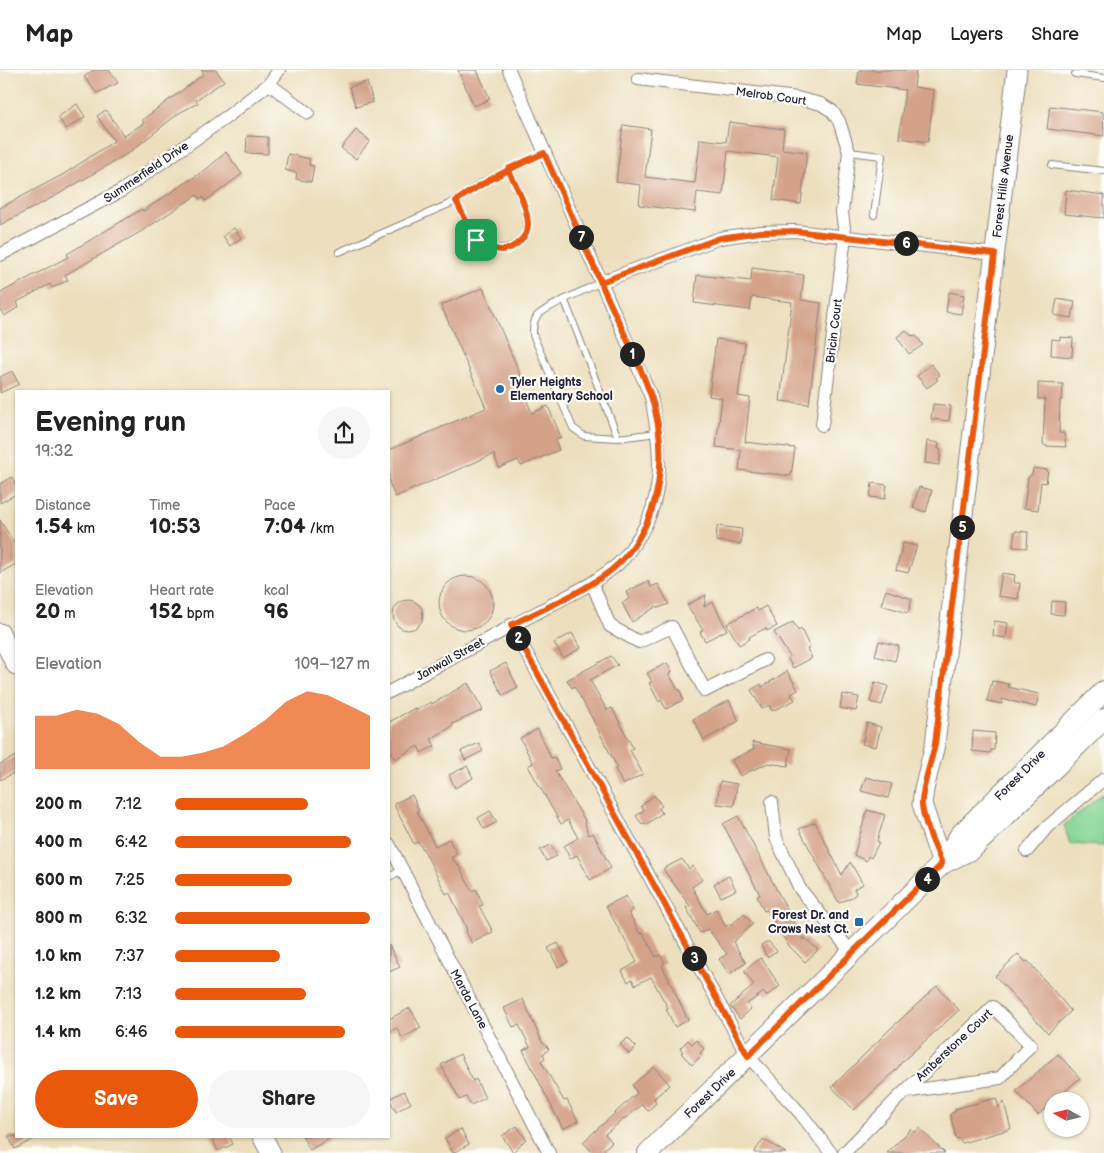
<!DOCTYPE html>
<meta charset="utf-8">
<style>
:root{--surface:#fff;--page:#f6f6f6;--text:#222;--muted:#767676;--line:#e0e0e0;--accent:#ea580c}
body{margin:0;font-family:"Balsamiq Sans",sans-serif;background:var(--page);color:var(--text);height:100vh;display:flex;flex-direction:column;font-size:19px;white-space:nowrap}
*{box-sizing:border-box;margin:0}
p{font-size:16px;color:var(--muted)}
.icon{flex:none;width:28px;height:28px;fill:none;stroke:currentColor;stroke-width:2;stroke-linecap:round;stroke-linejoin:round}
.map{position:relative;flex:1;overflow:hidden}
.panel{position:absolute;left:15px;top:320px;width:375px;height:748px;display:flex;flex-direction:column;background:var(--surface);border-radius:0px;box-shadow:0 1px 4px #0004}
.panel>*{flex:none}
.needle{width:32px;rotate:278deg}
.fabs{position:absolute;left:1044px;top:1022px;display:grid;gap:10px}
.fabs a{display:grid;place-items:center;width:45px;height:45px;border-radius:50%;background:var(--surface);box-shadow:0 1px 4px #0004;font-size:25px}
.pin{position:absolute;display:grid;place-items:center;width:42px;height:42px;color:#fff;margin:-21px;border-radius:10px;box-shadow:0 2px 8px #0006}
.km{position:absolute;width:25px;height:25px;margin:-12px;border-radius:50%;background:#222;color:#fff;font-size:14px;line-height:25px;text-align:center}
.round{display:grid;place-items:center;flex:none;width:52px;height:52px;border-radius:26px;background:var(--page)}
.headline{display:flex;align-items:center;justify-content:space-between;height:85px;padding:0 20px}
h1{font-size:28px;font-weight:600;line-height:38px}
.stats{display:grid;grid-template-columns:repeat(3,1fr);gap:8px;height:85px;padding:5px 20px}
.stats div{display:grid;align-content:center}
.stats b{font-size:21px;font-weight:600}
.stats small{font-size:14px;font-weight:400}
.stats p{font-size:14px}
.chart{height:140px;padding:10px 20px}
.chart p{display:flex;justify-content:space-between}
.chart svg{width:100%;height:90px;margin-top:5px;fill:var(--accent);opacity:.7}
.cta{display:flex;gap:10px;margin-top:auto;padding:10px 20px}
.cta a{flex:1;height:58px;border-radius:30px;background:var(--accent);color:#fff;font-size:20px;font-weight:600;line-height:58px;text-align:center}
.cta a+a{background:var(--page);color:var(--text)}
ul{padding:0 20px;list-style:none;font-size:16px}
li{display:grid;grid-template-columns:80px 60px 1fr;align-items:center;height:38px}
li i{height:12px;border-radius:6px;background:var(--accent)}
header{display:flex;align-items:center;gap:30px;box-sizing:border-box;height:70px;padding:0 25px;background:var(--surface);border-bottom:1px solid var(--line)}
header strong{font-size:24px}
nav{display:flex;gap:28px;margin-inline-start:auto;font-size:18px}
.map>svg:first-child{display:block}
.green{fill:#88d695;stroke:#557c68}
.building{fill:#d4a289}
.lines{fill:none;stroke-linecap:round;stroke-linejoin:round}
.lane-casing{stroke:#88807c;stroke-width:8}
.street-casing{stroke:#88807c;stroke-width:14}
.secondary-casing{stroke:#88807c;stroke-width:21}
.primary-casing{stroke:#88807c;stroke-width:22}
.lane{stroke:#fff;stroke-width:6}
.street{stroke:#fff;stroke-width:12}
.secondary{stroke:#fff;stroke-width:19}
.primary{stroke:#fff;stroke-width:20}
.route-casing{stroke:#fff;stroke-width:10}
.route{stroke:#ea580c;stroke-width:6}
.poi-dot{fill:#1f6fb2;stroke:#fdfcf7;stroke-width:2}
.labels{text-anchor:middle;stroke-width:4.5;stroke-linejoin:round;paint-order:stroke}
.street-label{font-size:12px;fill:#22223b;stroke:#fdfcf7}
.poi-label{font-size:12px;font-weight:bold;fill:#22223b;stroke:#fdfcf7;text-anchor:start}
</style>
<header>
<strong>Map</strong>
<nav><a>Map</a><a>Layers</a><a>Share</a></nav>
</header>
<div class="map">
<svg width="1104" height="1083" viewBox="0 0 1104 1083">
<rect width="100%" height="100%" fill="#fdfcf7"/>
<filter id="ink" filterUnits="userSpaceOnUse"><feTurbulence type="fractalNoise" baseFrequency=".02" numOctaves="2"/><feDisplacementMap in="SourceGraphic" scale="10" xChannelSelector="R" yChannelSelector="G"/><feConvolveMatrix kernelMatrix="1 2 1 2 8 2 1 2 1" color-interpolation-filters="sRGB"/></filter>
<filter id="wash" filterUnits="userSpaceOnUse"><feTurbulence type="fractalNoise" baseFrequency=".0096" numOctaves="4" result="noise"/><feDisplacementMap in="SourceGraphic" scale="20" xChannelSelector="R" yChannelSelector="G"/><feGaussianBlur stdDeviation="1.12" result="paint"/><feColorMatrix in="noise" values="0 0 0 0 0 0 0 0 0 0 0 0 0 0 0 0 0 1.4 0 .05"/><feComposite in="paint" operator="in"/></filter>
<g filter="url(#wash)">
<rect width="100%" height="100%" fill="#eddfbe"/>
<path class="green" d="M1104 723V776L1070 774 1064 755Z"/>
<g id="blocks">
<g class="building">
<path d="M93 0H109L118 13 97 23 84 7Z"/>
<path d="M201 0H216L224 11 196 30 198 33 179 43 130 82 59 124 0 155V138L64 104 114 71 97 46 106 40 124 66 144 53 142 50 204 4Z"/>
<path d="M458 0H477L490 29 474 36Z"/>
<path d="M859 0H916L914 17 934 20 928 72 899 68 905 20 857 14Z"/>
<path d="M367 12 373 32 356 37 349 17Z"/>
<path d="M77 34 85 47 66 59 58 47Z"/>
<path d="M1050 36 1103 42 1104 66 1047 59Z"/>
<path d="M729 52 784 59 782 79 807 82 801 134 773 130 778 87 728 81 723 125 697 122 695 142 639 135 641 115 616 112 623 55 651 59 645 107 695 113 700 69 726 72Z"/>
<path d="M356 60 370 71 356 89 341 78Z"/>
<path d="M247 66 268 67V84L246 83Z"/>
<path d="M226 82 242 104 214 125 205 131 203 127 200 129 197 125 142 161 65 205 68 210 52 218 50 214 17 232 19 237 4 246 0 239V223L68 187 67 184 142 139 143 141 208 98Z"/>
<path d="M288 84 310 89 309 95 314 96 311 112 296 109 297 103 285 100Z"/>
<path d="M1066 120 1104 125V148L1064 144Z"/>
<path d="M234 158 241 168 230 176 223 166Z"/>
<path d="M752 198 804 205 801 230 821 233 809 334 780 331 792 232 752 227 750 240 694 233 697 205 751 211Z"/>
<path d="M483 218 524 313 520 315 532 343 548 336 561 367 555 370 559 380 521 396 518 390 499 398 494 384 395 427 389 412V380L486 338 441 235Z"/>
<path d="M949 222 964 225 961 244 946 242Z"/>
<path d="M1057 229 1075 232 1072 248 1054 245Z"/>
<path d="M906 260 910 265 916 266 923 275 909 284 897 267Z"/>
<path d="M1060 267 1073 268 1072 287 1051 285 1052 269 1060 270Z"/>
<path d="M716 269 745 273 738 326 750 328 745 372 795 378 791 406 739 400 741 380 716 377 722 328 709 326Z"/>
<path d="M931 294 940 305 936 308 938 310 927 318 917 306Z"/>
<path d="M12 301 19 314 0 323V307Z"/>
<path d="M1038 313 1063 314 1062 330H1060L1059 363H1064L1066 377 1045 376 1043 374 1045 329H1038Z"/>
<path d="M933 334 951 336 949 351 931 349Z"/>
<path d="M927 371 939 373 938 379H941L939 395 925 393Z"/>
<path d="M1033 398 1048 400 1046 413 1041 412 1038 440 1024 438 1028 408 1032 404Z"/>
<path d="M12 407 16 415V424L0 433V414Z"/>
<path d="M872 413 887 415 885 429 870 427Z"/>
<path d="M919 417 932 420 926 442 913 438Z"/>
<path d="M0 450 16 476V494L0 503Z"/>
<path d="M717 456 742 459 741 474 716 471Z"/>
<path d="M1015 461 1028 462 1027 478 1013 477Z"/>
<path d="M903 473 917 476 908 503 896 500Z"/>
<path d="M1002 503 1015 505 1014 513H1020L1018 529 998 526Z"/>
<circle cx="466" cy="533" r="27"/>
<path d="M648 511 651 517 658 514 669 534 658 538 657 536 632 552 622 533 629 529 626 522Z"/>
<path d="M886 520 912 529 908 543 881 535Z"/>
<path d="M706 525 704 537 713 532 727 560 705 571 700 562 703 560 687 535Z"/>
<circle cx="408" cy="545" r="15"/>
<path d="M1052 531 1065 532 1064 545 1051 544Z"/>
<path d="M766 536 777 556 767 561 766 558 749 567 750 569 739 575 727 554 756 538 758 541Z"/>
<path d="M994 551 1008 553 1006 568 993 566Z"/>
<path d="M793 552 798 561 801 559 810 578 807 579 812 588 793 598 788 589 790 587 774 562Z"/>
<path d="M572 563 581 578 563 588 554 573Z"/>
<path d="M879 571 899 576 895 591 875 586Z"/>
<path d="M611 586 618 595 590 610 607 640 612 638 633 678 630 680 643 704 623 715 615 699 617 697 592 648 574 616 572 618 567 610Z"/>
<path d="M506 593 518 618 503 626 490 601Z"/>
<path d="M667 593 672 602 669 604 678 620 680 619 683 630 666 639 661 630 659 632 649 613 652 612 647 603Z"/>
<path d="M787 601 798 620 791 624 795 630 772 641 769 635 762 639 751 620 761 614 762 617Z"/>
<path d="M992 611 1009 614 1008 617 1039 624 1036 637 1002 629V634L987 631Z"/>
<path d="M875 612 888 616 882 635 870 632Z"/>
<path d="M468 613 483 640 452 654 453 656 431 669 435 676 421 683 418 676 395 689 389 679V652L415 638 416 640 431 632 432 634Z"/>
<path d="M842 624 859 627 856 641 840 638Z"/>
<path d="M729 630 739 651 704 670 693 649Z"/>
<path d="M867 653 881 657 876 677 862 674Z"/>
<path d="M538 659 551 688 554 687 560 699 555 701 584 749 588 765 593 763 611 798 590 810 577 785 570 789 564 776 578 768 568 750 561 754 528 696 533 693 520 668Z"/>
<path d="M973 661 995 663 994 680H991L990 683 972 681Z"/>
<path d="M752 672 791 679 788 696 768 693 740 706 732 690 754 679Z"/>
<path d="M479 673 483 681 465 690 461 681Z"/>
<path d="M16 686V702L0 710V694Z"/>
<path d="M467 696 473 708 455 718 449 705Z"/>
<path d="M866 707 892 714 888 728 861 721Z"/>
<path d="M720 711 737 714 734 736 717 734Z"/>
<path d="M412 725 419 740 417 741 435 776 449 769 457 784 451 788 459 796 472 821 476 819 483 835 479 836 493 862 472 873 467 864 466 857 449 822 446 824 425 782 418 772 414 774 395 737V733Z"/>
<path d="M654 725 662 736 659 738 662 743 646 755 645 753 642 754 636 746 644 740 641 736Z"/>
<path d="M867 740 885 745 877 771 879 772 871 788 868 786 866 791 854 785Z"/>
<path d="M490 741 497 752 484 759 478 748Z"/>
<path d="M738 746 803 870 805 868 818 880 805 892 788 875 767 840 764 841 757 827 760 825 723 754Z"/>
<path d="M815 752 842 805 850 792 863 814 854 819 856 823 854 826 839 833 799 759Z"/>
<path d="M551 775 557 786 546 791 540 780Z"/>
<path d="M682 789 689 799 693 796 702 810 692 817 707 844 716 839 726 857 730 853 731 855 744 844 753 854 733 872 746 893 729 904 719 889 727 884 708 859 700 863 686 837 690 836 663 799Z"/>
<path d="M729 806 736 820 721 827 714 814Z"/>
<path d="M626 826 633 840 629 843 640 864 643 863 656 887 660 885 665 893 662 895 688 950 675 957 666 939 668 938 651 907 635 915 632 909 628 912 622 901 637 892 606 836Z"/>
<path d="M766 872H769L777 881 767 887 761 875Z"/>
<path d="M558 873 568 892 558 897 548 878Z"/>
<path d="M389 875 400 897 389 902Z"/>
<path d="M1018 884 1026 892 1028 891 1071 941 1048 963 995 906Z"/>
<path d="M761 888 780 916 766 926 764 922 747 934 751 939 740 949 730 936 754 915 744 901Z"/>
<path d="M937 916 959 940 902 992 895 1001 854 1040 832 1017 888 961Z"/>
<path d="M523 929 542 972 549 979 543 984 545 988 541 991 564 1031 567 1030 578 1051 563 1059 523 980 530 977 519 955 513 957 504 938Z"/>
<path d="M410 938 421 958 402 968 397 958 389 962V949Z"/>
<path d="M628 968 636 977 629 984 620 974Z"/>
<path d="M688 970 692 974 696 970 704 979 700 983 702 985 692 995 681 983 683 982 680 978Z"/>
<path d="M460 984 473 1011 476 1009 485 1028 471 1035 466 1027 460 1030 441 995Z"/>
<path d="M1058 984 1080 1008 1038 1045 1016 1021Z"/>
<path d="M654 997 670 1015 654 1028 656 1033 648 1041 642 1035 605 1064 612 1072 604 1079 608 1083H593L583 1072 637 1023 632 1015Z"/>
<path d="M404 1021 411 1033 396 1042 389 1029Z"/>
<path d="M996 1028 999 1037 1004 1032 1011 1059 962 1073 959 1068 956 1069 950 1044 956 1041 955 1039Z"/>
<path d="M517 1056 526 1069 513 1082 502 1066Z"/>
<path d="M919 1058 945 1083H887L911 1059 915 1063Z"/>
<path d="M461 1059 469 1074 453 1083 445 1068Z"/>
<path d="M8 1066H40L15 1079Z"/>
<path d="M211 1066H229L233 1074 218 1081Z"/>
<path d="M302 1066H334L310 1080Z"/>
<path d="M763 1069 786 1083H754Z"/>
</g>
</g>
</g>
<g filter="url(#ink)">
<use href="#blocks" fill-opacity="0" stroke="#88807c" stroke-width="1"/>
<g class="lines">
<defs>
<g id="lane">
<path d="M1075 4 1104 8"/>
<path d="M849 82 882 86 874 145"/>
<path d="M1052 95 1104 101"/>
<path d="M456 131C462 143 467 158 476 168 490 186 529 180 527 153 526 134 516 116 508 99"/>
<path d="M339 182 456 131 481 113 544 83"/>
<path d="M601 212C586 220 546 236 537 246 533 252 533 258 533 265L573 358 584 366 618 368"/>
<path d="M565 231 618 368 657 363"/>
<path d="M389 807 402 800"/>
</g>
<g id="street">
<path d="M638 9 797 28 821 34 832 41 839 51 849 82 842 142 845 166 822 355"/>
<path d="M269 14 308 43"/>
<path d="M0 185 121 121 228 46 269 14 279 0"/>
<path d="M601 212 720 168 760 162 795 161 995 184"/>
<path d="M592 513 610 556 639 572 672 557 705 621 765 590"/>
<path d="M511 555 748 986 801 1044 831 1083"/>
<path d="M389 622 592 513C601 506 612 500 620 492 626 487 630 480 634 474 667 430 661 377 651 327L509 0"/>
<path d="M772 732 776 768 800 819 851 882"/>
<path d="M389 774 549 1083"/>
<path d="M1027 781 1047 757 1104 709"/>
<path d="M844 1083 904 1022 993 937 1031 975 1000 1008 904 1022"/>
</g>
<g id="secondary">
<path d="M0 563 16 595"/>
<path d="M942 794 922 734 924 719 935 674 1017 0"/>
<path d="M262 1066 271 1083"/>
</g>
<g id="primary">
<path d="M942 794 972 779 1104 649"/>
<path d="M648 1083 942 794 960 765 1104 621"/>
</g>
</defs>
<use href="#lane" class="lane-casing"/>
<use href="#street" class="street-casing"/>
<use href="#secondary" class="secondary-casing"/>
<use href="#primary" class="primary-casing"/>
<use href="#lane" class="lane"/>
<use href="#street" class="street"/>
<use href="#secondary" class="secondary"/>
<use href="#primary" class="primary"/>
</g>
</g>
<g class="lines" filter="url(#ink)">
<defs>
<path id="route" d="M476 170 456 131C484 111 514 97 544 83 565 129 584 176 605 222 620 256 639 291 651 326 669 382 662 447 622 490 599 516 542 539 511 555L748 986 942 794C935 775 924 755 922 735 921 719 932 690 935 674L995 184 795 161 760 162 720 168 601 212 544 83 508 99C516 116 527 135 528 154 528 167 514 179 502 180 493 180 484 174 476 170"/>
</defs>
<use href="#route" class="route-casing"/>
<use href="#route" class="route"/>
</g>
<g class="poi-dot">
<circle cx="500" cy="319" r="5"/>
<rect x="854" y="847" width="10" height="10" rx="2.5"/>
</g>
<g class="labels">
<g class="street-label">
<text transform="translate(771 26) rotate(8)" y="4">Melrob Court</text>
<text transform="translate(146 102) rotate(-34)" y="4">Summerfield Drive</text>
<text transform="translate(1003 116) rotate(-83)" y="4">Forest Hills Avenue</text>
<text transform="translate(834 261) rotate(-83)" y="4">Bricin Court</text>
<text transform="translate(450 589) rotate(-29)" y="4">Janwall Street</text>
<text transform="translate(1020 705) rotate(-45)" y="4">Forest Drive</text>
<text transform="translate(469 929) rotate(62)" y="4">Marda Lane</text>
<text transform="translate(954 975) rotate(-43)" y="4">Amberstone Court</text>
<text transform="translate(710 1023) rotate(-44)" y="4">Forest Drive</text>
</g>
<g class="poi-label">
<text x="510" y="316">Tyler Heights<tspan x="510" dy="14">Elementary School</tspan></text>
<text x="849" y="849" text-anchor="end">Forest Dr. and<tspan x="849" dy="14">Crows Nest Ct.</tspan></text>
</g>
</g>
</svg>
<div class="fabs">
<a><svg class="needle" viewBox="-14 -14 28 28"><path d="M0-13l5 13h-10z" fill="#e53935"/><path d="M0 13l5-13h-10z" fill="#767676"/></svg></a>
</div>
<div class="pin" style="left:476px;top:170px;background:#1e9e55"><svg class="icon" aria-label="arrive" viewBox="0 0 24 24"><path d="M6 21V4h12l-3 4 3 4H6"/></svg></div>
<b class="km" style="left:632px;top:284px">1</b>
<b class="km" style="left:518px;top:568px">2</b>
<b class="km" style="left:694px;top:888px">3</b>
<b class="km" style="left:927px;top:809px">4</b>
<b class="km" style="left:962px;top:457px">5</b>
<b class="km" style="left:906px;top:173px">6</b>
<b class="km" style="left:581px;top:167px">7</b>
<section class="panel">
<div class="headline"><div><h1>Evening run</h1><p>19:32</p></div><a class="round"><svg class="icon" aria-label="share" viewBox="0 0 24 24"><path d="M12 15V3M7 8l5-5 5 5M5 13v7h14v-7"/></svg></a></div>
<div class="stats">
<div><p>Distance</p><b>1.54<small> km</small></b></div>
<div><p>Time</p><b>10:53</b></div>
<div><p>Pace</p><b>7:04<small> /km</small></b></div>
</div>
<div class="stats">
<div><p>Elevation</p><b>20<small> m</small></b></div>
<div><p>Heart rate</p><b>152<small> bpm</small></b></div>
<div><p>kcal</p><b>96</b></div>
</div>
<div class="chart"><p><span>Elevation</span>109–127 m</p>
<svg viewBox="0 0 160 44" preserveAspectRatio="none"><path d="M0 44V18L10 18L20 15L30 17L40 22L50 31L60 38L70 38L80 36L90 33L100 27L110 20L120 11L130 6L140 8L150 13L160 18V44z"/></svg>
</div>
<ul>
<li><b>200 m</b>7:12<i style="width:68%"></i></li>
<li><b>400 m</b>6:42<i style="width:90%"></i></li>
<li><b>600 m</b>7:25<i style="width:60%"></i></li>
<li><b>800 m</b>6:32<i style="width:100%"></i></li>
<li><b>1.0 km</b>7:37<i style="width:54%"></i></li>
<li><b>1.2 km</b>7:13<i style="width:67%"></i></li>
<li><b>1.4 km</b>6:46<i style="width:87%"></i></li>
</ul>
<div class="cta"><a>Save</a><a>Share</a></div>
</section>
</div>
